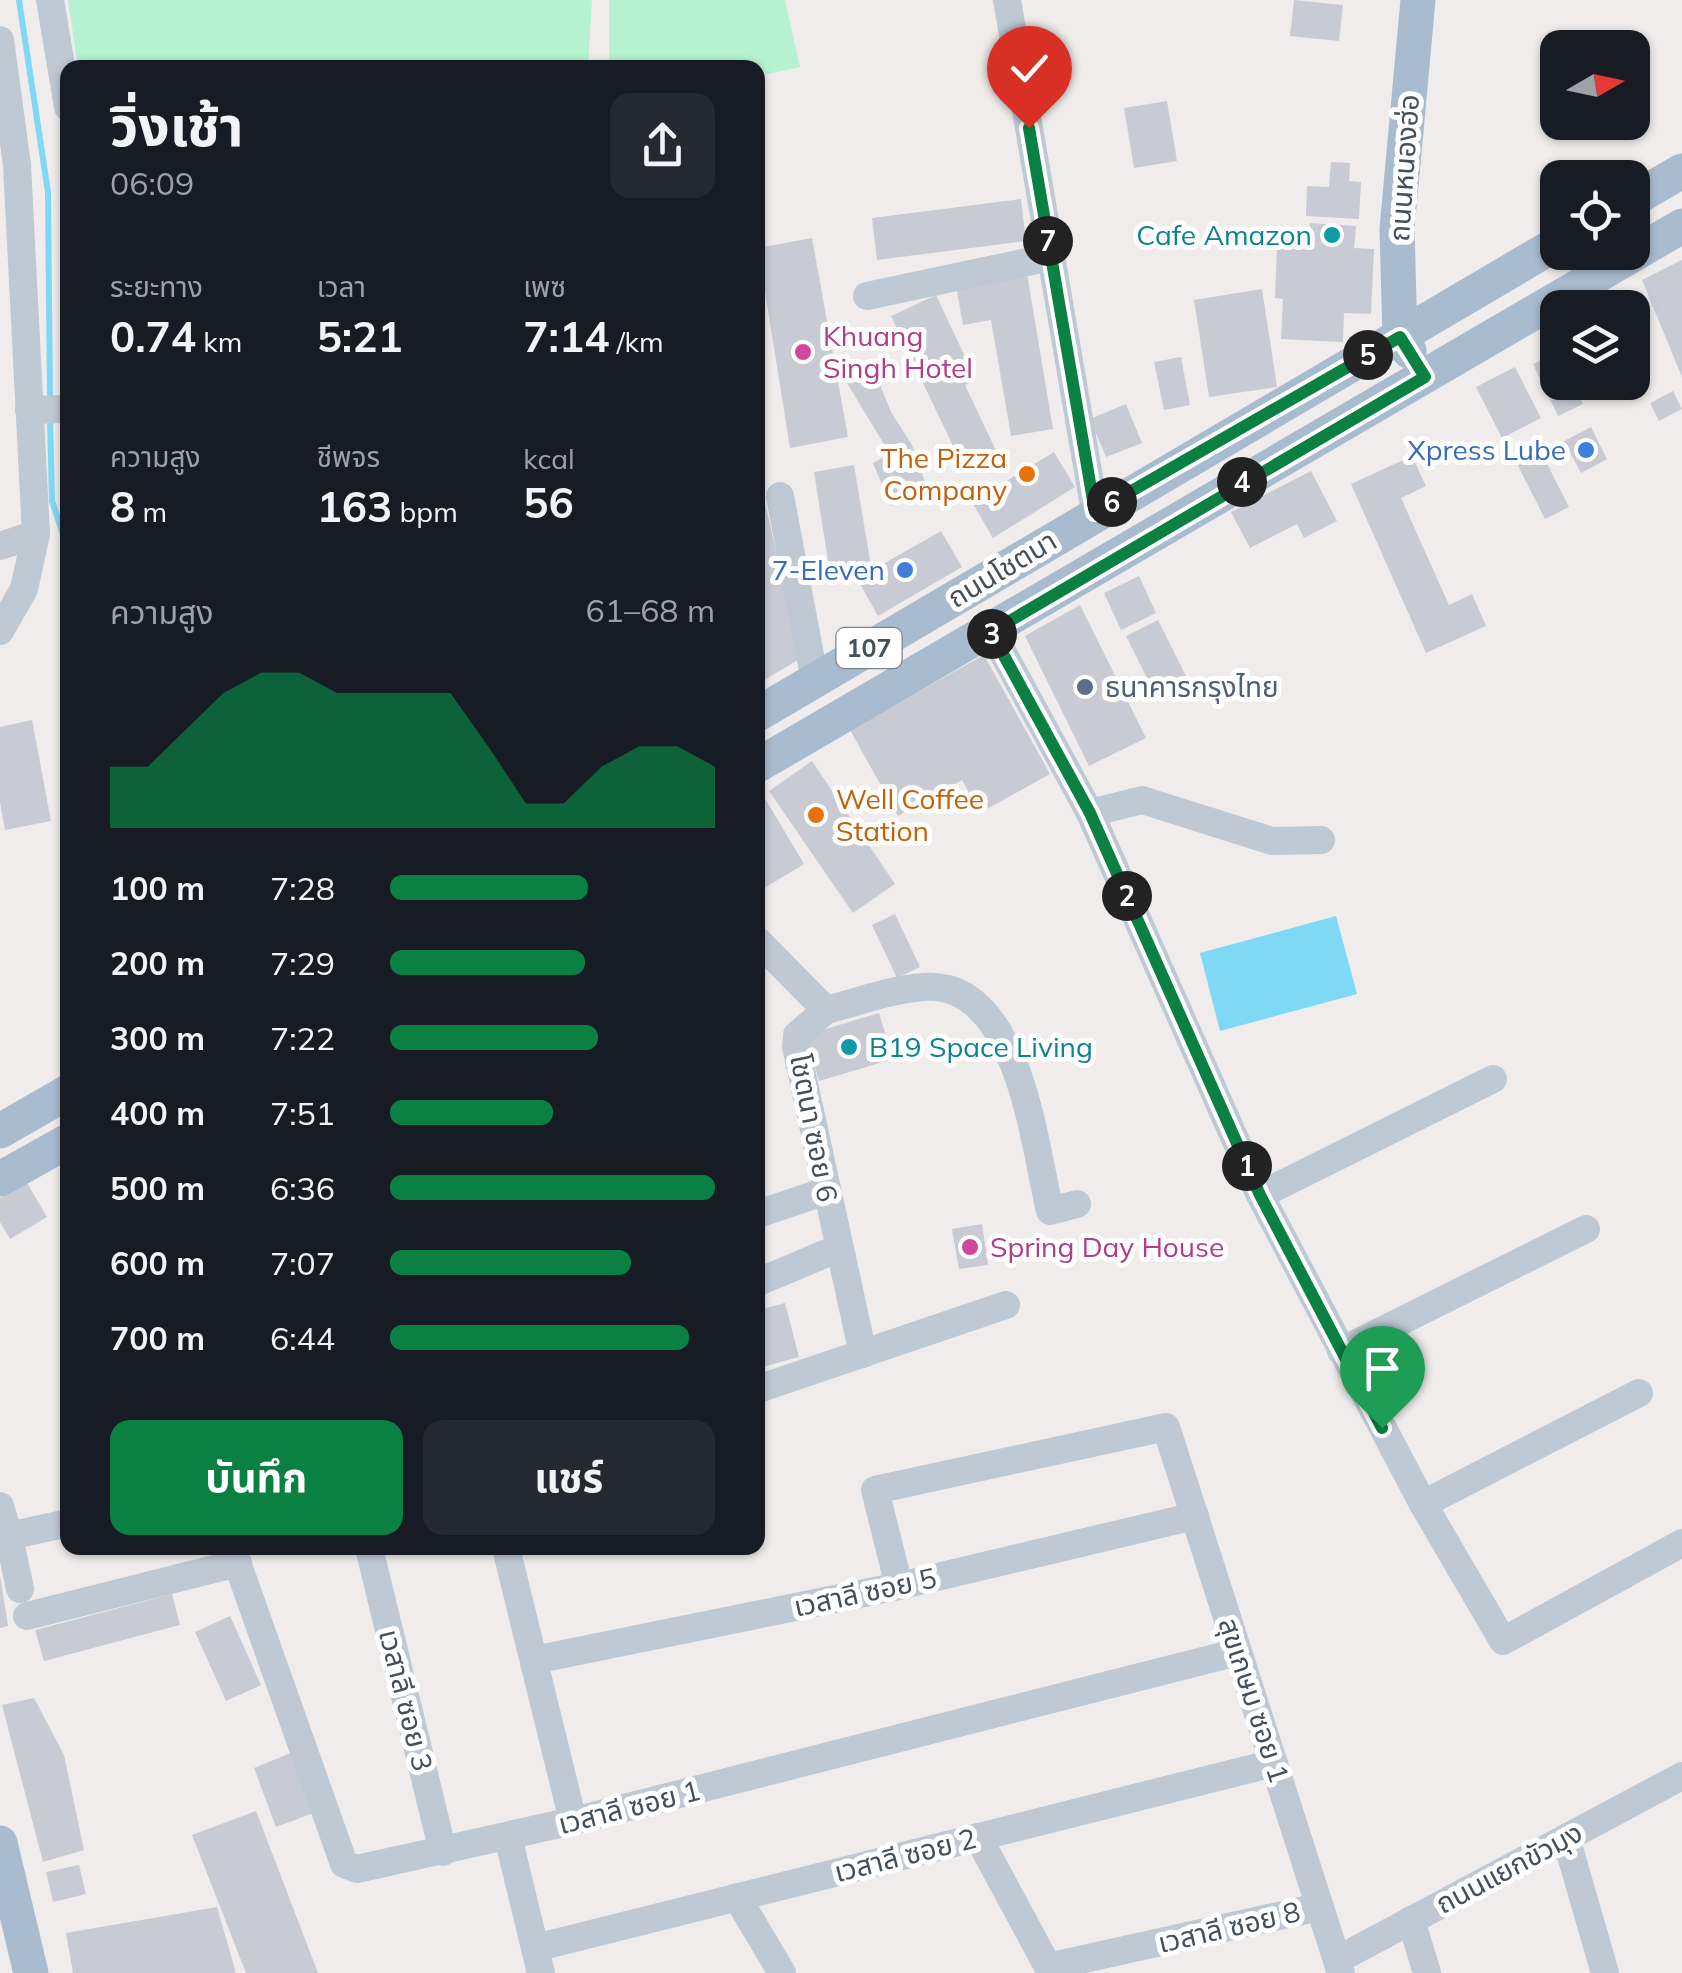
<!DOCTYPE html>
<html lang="th">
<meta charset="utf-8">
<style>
:root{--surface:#171b24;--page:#242831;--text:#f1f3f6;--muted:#9ea1a6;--accent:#0b8043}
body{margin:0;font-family:Mulish,"Noto Sans Thai",sans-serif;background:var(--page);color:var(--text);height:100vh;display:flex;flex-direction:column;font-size:38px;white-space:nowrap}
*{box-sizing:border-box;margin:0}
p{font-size:32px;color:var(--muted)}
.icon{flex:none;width:55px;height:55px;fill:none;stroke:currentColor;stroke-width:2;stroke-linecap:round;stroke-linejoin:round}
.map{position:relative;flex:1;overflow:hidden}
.sheet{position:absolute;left:60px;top:60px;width:705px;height:1495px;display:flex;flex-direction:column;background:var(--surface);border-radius:20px;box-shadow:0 2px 8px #0004}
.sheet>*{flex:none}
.needle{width:65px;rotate:81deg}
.controls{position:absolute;left:1540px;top:30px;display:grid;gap:20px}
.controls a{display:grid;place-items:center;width:110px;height:110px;border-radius:20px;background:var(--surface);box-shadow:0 2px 8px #0004;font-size:50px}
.pin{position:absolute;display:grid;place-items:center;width:85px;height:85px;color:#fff;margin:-102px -42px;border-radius:50% 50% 50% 0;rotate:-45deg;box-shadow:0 0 10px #0007}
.pin .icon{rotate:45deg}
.km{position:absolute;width:50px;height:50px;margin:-25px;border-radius:50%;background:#222;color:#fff;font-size:28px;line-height:50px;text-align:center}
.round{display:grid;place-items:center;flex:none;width:105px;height:105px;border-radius:20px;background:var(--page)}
.headline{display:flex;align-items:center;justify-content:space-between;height:170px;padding:0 50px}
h1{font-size:55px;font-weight:700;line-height:75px}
.metrics{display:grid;grid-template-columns:repeat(3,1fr);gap:15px;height:170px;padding:10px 50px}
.metrics div{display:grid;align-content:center}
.metrics b{font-size:42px;font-weight:700}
.metrics small{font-size:28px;font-weight:400}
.metrics p{font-size:28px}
.chart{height:280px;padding:20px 50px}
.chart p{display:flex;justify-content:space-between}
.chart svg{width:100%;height:180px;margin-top:10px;fill:var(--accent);opacity:.7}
.primary-button{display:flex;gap:20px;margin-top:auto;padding:20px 50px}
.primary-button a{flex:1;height:115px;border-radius:20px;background:var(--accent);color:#fff;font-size:40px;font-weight:700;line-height:115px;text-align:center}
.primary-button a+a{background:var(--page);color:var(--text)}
ul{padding:0 50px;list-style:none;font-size:32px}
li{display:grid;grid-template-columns:160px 120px 1fr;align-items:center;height:75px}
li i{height:25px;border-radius:12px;background:var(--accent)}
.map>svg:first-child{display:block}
.green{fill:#b6f2cf}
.water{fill:#7fd8f4}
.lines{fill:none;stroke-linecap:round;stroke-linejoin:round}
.stream{stroke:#7fd8f4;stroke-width:6}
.building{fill:#c8cbd3}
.minor{stroke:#bec9d4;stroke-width:28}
.major{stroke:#a9bbcf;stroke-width:35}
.route-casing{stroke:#fff;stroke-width:20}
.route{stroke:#0b8043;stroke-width:12}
.culture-dot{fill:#0f9aa8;stroke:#fff;stroke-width:4}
.hotel-dot{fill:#d1479c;stroke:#fff;stroke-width:4}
.shop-dot{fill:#3f7fe0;stroke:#fff;stroke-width:4}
.food-dot{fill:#e8710a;stroke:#fff;stroke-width:4}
.service-dot{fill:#5c6f8a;stroke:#fff;stroke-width:4}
.labels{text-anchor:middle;stroke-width:10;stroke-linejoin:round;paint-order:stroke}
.shield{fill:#fff;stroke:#7b848d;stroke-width:2.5}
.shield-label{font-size:25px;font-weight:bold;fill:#43505c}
.street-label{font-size:28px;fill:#43505c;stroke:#fff}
.culture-label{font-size:28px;fill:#0d838f;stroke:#fff;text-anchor:end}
.hotel-label{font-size:28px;fill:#b23c85;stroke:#fff;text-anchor:start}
.shop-label{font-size:28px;fill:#366cbe;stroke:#fff;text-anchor:end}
.food-label{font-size:28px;fill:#c56008;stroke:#fff;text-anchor:end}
.service-label{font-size:28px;fill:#4e5e75;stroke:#fff;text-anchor:start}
</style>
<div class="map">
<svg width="1682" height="1973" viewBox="0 0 1682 1973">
<rect width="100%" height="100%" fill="#f0ecec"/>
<g class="green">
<path d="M68 0H592L588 67H78Z"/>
<path d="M609 0H785L800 67 758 76V68L609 67Z"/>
</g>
<path class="water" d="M1336 916 1357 994 1220 1031 1200 953Z"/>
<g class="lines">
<g class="stream">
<path d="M19 0 48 192 50 402"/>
<path d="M50 419 52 501 68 549"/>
</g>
</g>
<g class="building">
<path d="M1294 0 1343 5 1339 41 1290 36Z"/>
<path d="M1167 101 1177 161 1134 168 1124 108Z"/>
<path d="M1331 162 1350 163 1349 181 1361 182 1359 219 1306 216 1307 186 1329 187Z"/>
<path d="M1021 199 1026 241 877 260 872 218Z"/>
<path d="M1310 223 1356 226 1354 248 1374 249 1371 314 1344 313 1343 342 1281 339 1283 299 1275 298 1277 244 1308 245Z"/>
<path d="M812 238 848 437 790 448 758 248Z"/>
<path d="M1682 260V377L1642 280Z"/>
<path d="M1027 274 1053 429 1011 436 991 320 963 325 956 286Z"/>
<path d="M1262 289 1277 387 1209 397 1194 300Z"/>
<path d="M936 295 976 380 965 385 999 457 966 473 891 316Z"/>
<path d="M1558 352V382H1573L1583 404 1558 416 1533 364Z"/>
<path d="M1181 357 1190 405 1164 410 1154 362Z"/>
<path d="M1632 362 1643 383 1619 396 1612 382H1632Z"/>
<path d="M1515 367 1541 418 1502 438 1476 387Z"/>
<path d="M875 372 891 412 912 445 929 494 891 506 873 463 890 454 847 383Z"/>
<path d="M1673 391 1682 409 1659 421 1650 403Z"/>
<path d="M1126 404 1142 443 1106 457 1090 419Z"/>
<path d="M1591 427 1607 459 1581 473 1564 441Z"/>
<path d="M1537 444 1569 507 1545 519 1513 456Z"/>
<path d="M1054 452 1075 487 993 538 972 502Z"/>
<path d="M1412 456 1426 486 1401 498 1449 605 1472 594 1486 626 1426 653 1351 484Z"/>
<path d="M854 465 871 566 830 573 814 472Z"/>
<path d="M1311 471 1337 521 1304 538 1297 524 1250 548 1231 512Z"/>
<path d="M763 494 801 658 758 684V496Z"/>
<path d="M941 531 962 567 878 616 857 579Z"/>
<path d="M1139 576 1156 613 1121 630 1104 593Z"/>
<path d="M1080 605 1146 738 1089 766 1025 636Z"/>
<path d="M1158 620 1191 686 1159 702 1126 636Z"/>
<path d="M984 655 1050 774 980 813 962 780 898 816 850 730Z"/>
<path d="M32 720 51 821 5 830 0 803V727Z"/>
<path d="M812 761 895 884 853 913 769 791Z"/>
<path d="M766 800 804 864 758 892V806Z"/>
<path d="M895 914 920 967 897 978 872 925Z"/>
<path d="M879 1013 893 1059 819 1081 806 1035Z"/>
<path d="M27 1183 47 1217 10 1239 0 1222V1198Z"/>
<path d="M982 1224 988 1265 959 1269 952 1229Z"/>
<path d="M785 1303 799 1357 758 1368V1326L765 1324 762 1309Z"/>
<path d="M0 1575 8 1626 0 1628Z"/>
<path d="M172 1594 180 1625 44 1661 35 1630Z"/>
<path d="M230 1616 261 1685 226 1701 195 1632Z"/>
<path d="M34 1698 64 1755 84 1850 43 1862 2 1705Z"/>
<path d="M293 1752 316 1812 276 1827 254 1768Z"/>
<path d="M256 1811 318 1973H246L192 1835Z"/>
<path d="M79 1865 86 1894 53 1902 46 1872Z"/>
<path d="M217 1907 236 1973H73L66 1933Z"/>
</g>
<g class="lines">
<g class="minor">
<path d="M50 0 68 107"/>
<path d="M1007 0 1095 512"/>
<path d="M0 40 17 165 36 534 24 589 0 631"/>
<path d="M867 296 1051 257"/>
<path d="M29 410 68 409"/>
<path d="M780 496 815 681"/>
<path d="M0 546 36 534"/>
<path d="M991 631 1090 813 1260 1195 1423 1504 1503 1641 1682 1543"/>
<path d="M1090 813 1142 800 1272 841 1321 840"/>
<path d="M758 941 826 1010 797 1035 796 1047 863 1354"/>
<path d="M826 1010C858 1002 892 989 924 987 1019 980 1034 1145 1050 1211L1077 1204"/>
<path d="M1260 1195 1493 1079"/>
<path d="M758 1214 826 1191"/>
<path d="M758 1282 839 1248"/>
<path d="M1341 1351 1586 1229"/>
<path d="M758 1389 1006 1305"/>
<path d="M1423 1504 1639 1393"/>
<path d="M0 1506 9 1536 68 1523"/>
<path d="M9 1536 20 1589"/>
<path d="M232 1548 344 1864 357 1869 573 1821 1238 1652"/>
<path d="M369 1548 443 1852"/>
<path d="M506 1548 573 1821"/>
<path d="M899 1586 875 1490 1166 1427 1341 1973"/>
<path d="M27 1616 238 1563"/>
<path d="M534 1660 899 1586 1195 1516"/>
<path d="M508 1837 541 1973"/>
<path d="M978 1837 1048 1967 1319 1907"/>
<path d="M1566 1838 1605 1973"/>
<path d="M737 1897 782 1973"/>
<path d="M1411 1920 1427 1973"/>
<path d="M535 1948 1274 1763"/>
<path d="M1337 1960 1682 1776"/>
</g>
<g class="major">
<path d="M1632 200 1682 171"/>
<path d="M1409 351 1400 337 1397 229 1418 0"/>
<path d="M758 714 1558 243"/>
<path d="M758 765 1682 226"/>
<path d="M0 1131 68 1092"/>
<path d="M0 1179 68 1141"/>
<path d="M0 1843 31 1973"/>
</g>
</g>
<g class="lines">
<defs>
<path id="route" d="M1029 128 1095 512 1400 337 1425 377 991 632 1090 813 1260 1195 1382 1428"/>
</defs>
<use href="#route" class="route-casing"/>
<use href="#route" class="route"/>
</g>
<g class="culture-dot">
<circle cx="1332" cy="235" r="10"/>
<circle cx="849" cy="1047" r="10"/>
</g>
<g class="hotel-dot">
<circle cx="803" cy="352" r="10"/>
<circle cx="970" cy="1247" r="10"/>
</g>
<g class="shop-dot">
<circle cx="1586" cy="450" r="10"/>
<circle cx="905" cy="570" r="10"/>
</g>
<g class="food-dot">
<circle cx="1027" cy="474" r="10"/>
<circle cx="816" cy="815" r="10"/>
</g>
<circle class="service-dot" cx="1085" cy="687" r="10"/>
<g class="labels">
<rect class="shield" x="836.5" y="628" width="65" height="40" rx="8"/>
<g class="shield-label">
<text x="869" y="657">107</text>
</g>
<g class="street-label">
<text transform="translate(1404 168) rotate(-86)" y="10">ถนนหนองฮ่อ</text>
<text transform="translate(1002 569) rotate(-31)" y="10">ถนนโชตนา</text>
<text transform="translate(814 1128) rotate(79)" y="10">โชตนา ซอย 6</text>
<text transform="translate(865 1592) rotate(-12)" y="10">เวสาลี ซอย 5</text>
<text transform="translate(406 1700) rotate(76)" y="10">เวสาลี ซอย 3</text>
<text transform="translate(1254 1700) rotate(72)" y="10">สุขเกษม ซอย 1</text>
<text transform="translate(629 1807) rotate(-14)" y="10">เวสาลี ซอย 1</text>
<text transform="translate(905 1855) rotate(-14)" y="10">เวสาลี ซอย 2</text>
<text transform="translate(1509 1868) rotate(-28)" y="10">ถนนแยกขัวมุง</text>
<text transform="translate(1229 1927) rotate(-13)" y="10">เวสาลี ซอย 8</text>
</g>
<g class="culture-label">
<text x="1312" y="245">Cafe Amazon</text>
<text x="869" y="1057" text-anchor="start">B19 Space Living</text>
</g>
<g class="hotel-label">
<text x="823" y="346">Khuang<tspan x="823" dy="32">Singh Hotel</tspan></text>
<text x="990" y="1257">Spring Day House</text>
</g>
<g class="shop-label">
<text x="1566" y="460">Xpress Lube</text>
<text x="885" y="580">7-Eleven</text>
</g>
<g class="food-label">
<text x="1007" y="468">The Pizza<tspan x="1007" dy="32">Company</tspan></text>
<text x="836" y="809" text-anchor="start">Well Coffee<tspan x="836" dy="32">Station</tspan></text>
</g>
<g class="service-label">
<text x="1105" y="697">ธนาคารกรุงไทย</text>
</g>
</g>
</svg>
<div class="controls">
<a><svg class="needle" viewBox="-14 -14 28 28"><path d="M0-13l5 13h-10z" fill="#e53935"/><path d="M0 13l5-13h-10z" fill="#9ea1a6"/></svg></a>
<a><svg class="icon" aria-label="locate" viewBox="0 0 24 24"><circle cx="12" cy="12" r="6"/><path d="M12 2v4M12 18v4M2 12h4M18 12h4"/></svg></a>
<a><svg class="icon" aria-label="layers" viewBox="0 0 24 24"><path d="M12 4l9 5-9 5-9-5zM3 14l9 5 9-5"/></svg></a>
</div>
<div class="pin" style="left:1382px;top:1428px;background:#1e9e55"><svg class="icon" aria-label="arrive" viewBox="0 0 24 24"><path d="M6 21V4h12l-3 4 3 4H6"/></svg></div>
<div class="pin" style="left:1029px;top:128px;background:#d93025"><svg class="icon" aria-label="check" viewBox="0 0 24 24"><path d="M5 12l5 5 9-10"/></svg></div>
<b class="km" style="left:1247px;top:1166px">1</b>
<b class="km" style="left:1127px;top:896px">2</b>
<b class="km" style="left:992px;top:634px">3</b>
<b class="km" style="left:1242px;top:482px">4</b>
<b class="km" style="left:1368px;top:355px">5</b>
<b class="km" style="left:1112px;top:502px">6</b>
<b class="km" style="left:1048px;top:241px">7</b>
<section class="sheet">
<div class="headline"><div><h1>วิ่งเช้า</h1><p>06:09</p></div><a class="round"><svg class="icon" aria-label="share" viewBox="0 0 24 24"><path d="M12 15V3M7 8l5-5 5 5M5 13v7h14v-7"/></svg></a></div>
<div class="metrics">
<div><p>ระยะทาง</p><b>0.74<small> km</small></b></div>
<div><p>เวลา</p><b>5:21</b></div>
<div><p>เพซ</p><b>7:14<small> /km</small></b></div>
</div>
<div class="metrics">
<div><p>ความสูง</p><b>8<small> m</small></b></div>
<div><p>ชีพจร</p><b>163<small> bpm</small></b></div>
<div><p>kcal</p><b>56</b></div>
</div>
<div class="chart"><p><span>ความสูง</span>61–68 m</p>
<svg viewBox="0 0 160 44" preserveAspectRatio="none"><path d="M0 44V29L10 29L20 20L30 11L40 6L50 6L60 11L70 11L80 11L90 11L100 24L110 38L120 38L130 29L140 24L150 24L160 29V44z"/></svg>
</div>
<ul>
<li><b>100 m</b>7:28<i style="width:61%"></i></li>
<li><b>200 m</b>7:29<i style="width:60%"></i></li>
<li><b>300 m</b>7:22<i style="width:64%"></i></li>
<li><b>400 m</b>7:51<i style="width:50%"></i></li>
<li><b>500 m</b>6:36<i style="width:100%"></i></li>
<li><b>600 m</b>7:07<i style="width:74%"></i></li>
<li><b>700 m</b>6:44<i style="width:92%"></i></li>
</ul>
<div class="primary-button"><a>บันทึก</a><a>แชร์</a></div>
</section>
</div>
